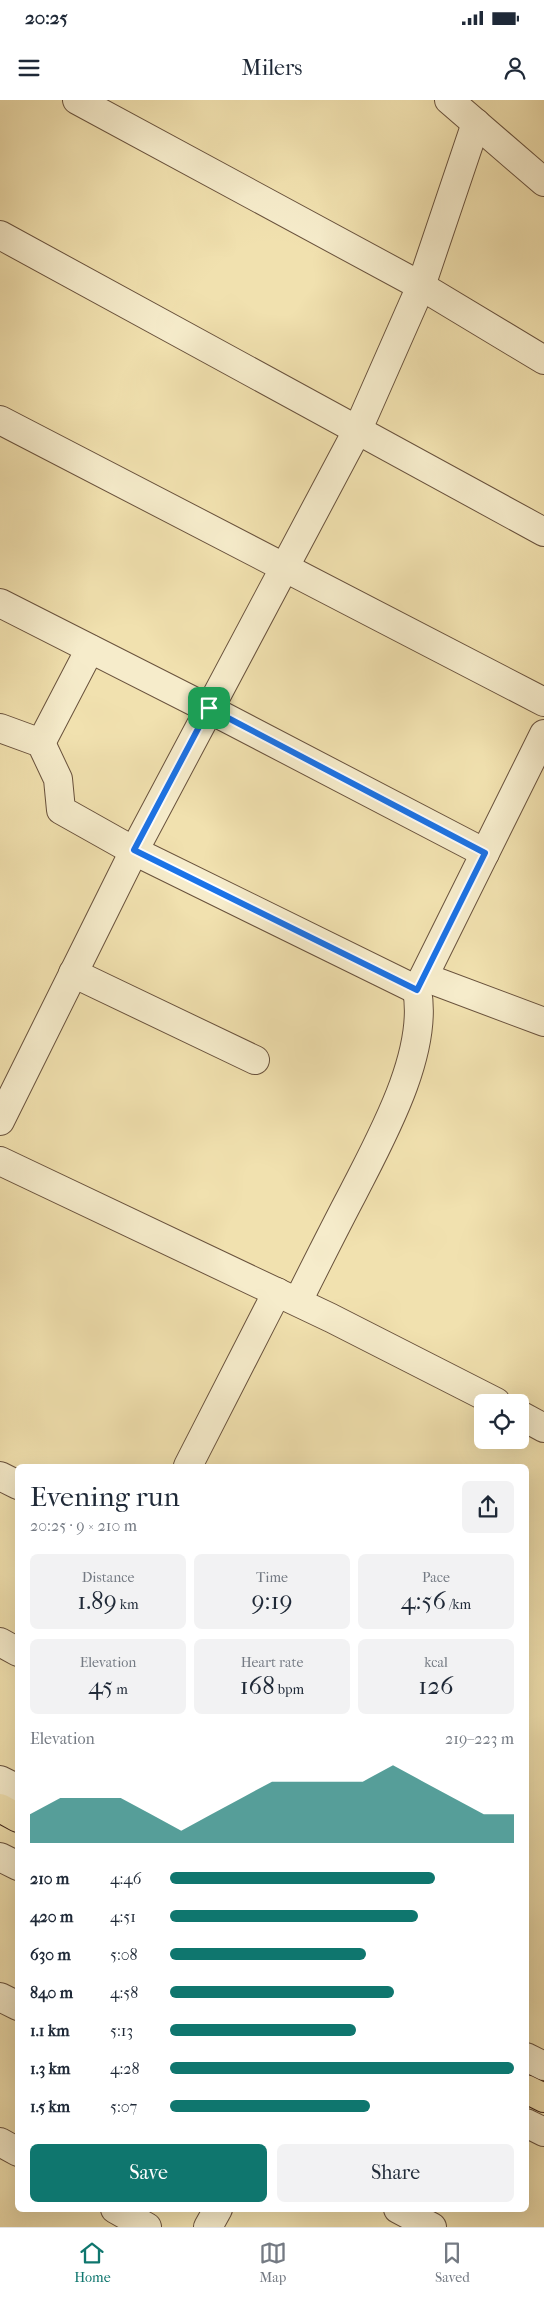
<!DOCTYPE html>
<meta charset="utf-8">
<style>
:root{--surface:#fff;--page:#f2f2f3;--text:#1f2937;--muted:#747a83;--line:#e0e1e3;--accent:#0f766e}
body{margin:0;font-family:"IM FELL French Canon",serif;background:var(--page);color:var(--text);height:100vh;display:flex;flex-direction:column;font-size:19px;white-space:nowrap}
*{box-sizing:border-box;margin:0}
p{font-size:16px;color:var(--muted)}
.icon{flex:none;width:28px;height:28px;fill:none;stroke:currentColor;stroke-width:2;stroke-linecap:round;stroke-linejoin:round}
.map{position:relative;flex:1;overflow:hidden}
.sheet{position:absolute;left:15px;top:1364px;width:514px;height:748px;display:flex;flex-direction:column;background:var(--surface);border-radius:8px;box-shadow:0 5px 20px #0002}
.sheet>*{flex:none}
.fabs{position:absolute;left:474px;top:1294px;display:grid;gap:10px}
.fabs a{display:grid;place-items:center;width:55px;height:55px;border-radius:8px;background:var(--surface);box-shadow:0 5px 20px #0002;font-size:25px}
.pin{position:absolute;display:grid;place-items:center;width:42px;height:42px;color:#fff;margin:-21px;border-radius:10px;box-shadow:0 2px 8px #0006}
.round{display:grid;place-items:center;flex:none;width:52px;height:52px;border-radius:8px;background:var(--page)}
.head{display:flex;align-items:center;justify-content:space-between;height:85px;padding:0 15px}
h1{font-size:28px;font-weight:600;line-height:38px}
.metrics{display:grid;grid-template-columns:repeat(3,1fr);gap:8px;height:85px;padding:5px 15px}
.metrics div{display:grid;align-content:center;border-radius:8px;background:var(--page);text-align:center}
.metrics b{font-size:25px;font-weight:600}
.metrics small{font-size:14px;font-weight:400}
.metrics p{font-size:14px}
.chart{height:140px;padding:10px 15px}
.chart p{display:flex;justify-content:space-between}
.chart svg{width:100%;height:90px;margin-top:5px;fill:var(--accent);opacity:.7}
.cta{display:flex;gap:10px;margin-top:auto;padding:10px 15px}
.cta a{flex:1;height:58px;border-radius:8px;background:var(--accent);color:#fff;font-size:20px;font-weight:600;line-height:58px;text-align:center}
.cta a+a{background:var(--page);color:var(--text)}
ul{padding:0 15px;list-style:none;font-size:16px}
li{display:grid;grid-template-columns:80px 60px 1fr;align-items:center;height:38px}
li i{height:12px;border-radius:6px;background:var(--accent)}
.status{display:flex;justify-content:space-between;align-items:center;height:35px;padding:0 25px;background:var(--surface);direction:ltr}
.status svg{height:14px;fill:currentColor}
header{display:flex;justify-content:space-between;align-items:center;height:65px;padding:0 15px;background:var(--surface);font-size:22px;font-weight:600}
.menu{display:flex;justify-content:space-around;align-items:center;height:70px;border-top:1px solid var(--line);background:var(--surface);font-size:14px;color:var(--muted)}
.menu a{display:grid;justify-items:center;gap:2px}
.menu .current{color:var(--accent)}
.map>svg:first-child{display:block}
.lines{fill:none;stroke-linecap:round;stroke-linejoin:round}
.minor-casing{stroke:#69523d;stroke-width:30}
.major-casing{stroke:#3c2217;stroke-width:30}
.minor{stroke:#f6eccb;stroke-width:28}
.major{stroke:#f1e1af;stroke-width:28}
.route-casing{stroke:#fff;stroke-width:10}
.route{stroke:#1a73e8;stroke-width:6}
</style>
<div class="status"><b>20:25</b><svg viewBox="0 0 49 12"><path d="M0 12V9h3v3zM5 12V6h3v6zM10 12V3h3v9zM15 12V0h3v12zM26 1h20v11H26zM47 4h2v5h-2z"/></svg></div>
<header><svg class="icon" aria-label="menu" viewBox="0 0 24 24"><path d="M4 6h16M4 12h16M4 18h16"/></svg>Milers<svg class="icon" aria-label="person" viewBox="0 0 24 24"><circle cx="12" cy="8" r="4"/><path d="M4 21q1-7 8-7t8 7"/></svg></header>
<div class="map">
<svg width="544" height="2127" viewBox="0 0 544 2127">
<rect width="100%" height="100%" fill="#f1e1af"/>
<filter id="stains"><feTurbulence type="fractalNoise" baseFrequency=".004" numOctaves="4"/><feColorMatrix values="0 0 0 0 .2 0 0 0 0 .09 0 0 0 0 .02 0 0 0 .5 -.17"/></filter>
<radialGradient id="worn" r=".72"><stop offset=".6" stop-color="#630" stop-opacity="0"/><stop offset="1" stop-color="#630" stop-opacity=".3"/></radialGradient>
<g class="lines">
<defs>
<g id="minor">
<path d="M77 0 421 186 544 260"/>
<path d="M449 0 544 82"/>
<path d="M0 135 544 432"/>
<path d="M0 320 544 602"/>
<path d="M0 503 209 609 485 753"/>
<path d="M0 628 41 643 58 679 61 710 134 751 417 890"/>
<path d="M41 643 90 549"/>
<path d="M73 873 255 960"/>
<path d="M424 877 544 922"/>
<path d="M0 1021 134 751 358 329 421 186 476 23"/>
<path d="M0 1061 331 1218 496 1302"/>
<path d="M298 1201C316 1165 334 1129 353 1093 381 1038 429 953 417 890L544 634"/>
<path d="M520 1315 544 1328"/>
<path d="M188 1366 277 1192"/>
<path d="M0 1376 18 1385"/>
<path d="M0 1542 18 1552"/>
<path d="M0 1680 18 1689"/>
<path d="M0 1757 18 1766"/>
<path d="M0 1897 18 1906"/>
<path d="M526 1957 544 1966"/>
<path d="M526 2023 544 2032"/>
<path d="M0 2042 18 2052"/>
<path d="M115 2109 147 2127"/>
<path d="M398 2109 432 2127"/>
<path d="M208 2127 218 2109"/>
</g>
<g id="major">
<path d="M0 1708 18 1718"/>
<path d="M526 1989 544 1998"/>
</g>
</defs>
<use href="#minor" class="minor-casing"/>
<use href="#major" class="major-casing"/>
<use href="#minor" class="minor"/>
<use href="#major" class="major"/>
</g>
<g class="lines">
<defs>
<path id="route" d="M209 608 485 753 417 890 134 750Z"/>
</defs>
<use href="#route" class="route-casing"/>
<use href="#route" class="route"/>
</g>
<rect width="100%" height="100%" filter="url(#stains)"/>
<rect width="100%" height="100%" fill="url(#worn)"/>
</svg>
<div class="fabs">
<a><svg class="icon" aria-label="locate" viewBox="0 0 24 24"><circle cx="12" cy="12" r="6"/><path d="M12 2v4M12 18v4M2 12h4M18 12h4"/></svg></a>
</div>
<div class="pin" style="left:209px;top:608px;background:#1e9e55"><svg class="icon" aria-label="arrive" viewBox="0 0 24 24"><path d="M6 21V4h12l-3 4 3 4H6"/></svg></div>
<section class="sheet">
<div class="head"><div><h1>Evening run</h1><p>20:25 · 9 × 210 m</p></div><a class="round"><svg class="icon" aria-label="share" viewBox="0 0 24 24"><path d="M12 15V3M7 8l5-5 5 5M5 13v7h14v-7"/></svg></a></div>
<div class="metrics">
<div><p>Distance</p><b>1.89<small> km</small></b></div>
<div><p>Time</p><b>9:19</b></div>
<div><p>Pace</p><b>4:56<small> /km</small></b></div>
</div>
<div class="metrics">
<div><p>Elevation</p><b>45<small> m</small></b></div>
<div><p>Heart rate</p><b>168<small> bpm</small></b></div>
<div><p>kcal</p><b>126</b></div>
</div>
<div class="chart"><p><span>Elevation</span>219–223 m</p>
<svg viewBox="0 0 160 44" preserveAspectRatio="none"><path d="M0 44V30L10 22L20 22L30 22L40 30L50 38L60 30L70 22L80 14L90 14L100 14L110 14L120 6L130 14L140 22L150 30L160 30V44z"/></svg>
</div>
<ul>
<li><b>210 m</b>4:46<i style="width:77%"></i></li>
<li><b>420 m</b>4:51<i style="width:72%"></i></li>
<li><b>630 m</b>5:08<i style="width:57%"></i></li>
<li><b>840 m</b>4:58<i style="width:65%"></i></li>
<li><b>1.1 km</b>5:13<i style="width:54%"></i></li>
<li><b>1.3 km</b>4:28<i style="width:100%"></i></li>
<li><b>1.5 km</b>5:07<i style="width:58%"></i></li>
</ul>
<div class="cta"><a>Save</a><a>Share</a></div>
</section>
</div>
<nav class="menu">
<a class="current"><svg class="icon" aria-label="home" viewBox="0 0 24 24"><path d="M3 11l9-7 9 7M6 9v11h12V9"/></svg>Home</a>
<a><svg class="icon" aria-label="map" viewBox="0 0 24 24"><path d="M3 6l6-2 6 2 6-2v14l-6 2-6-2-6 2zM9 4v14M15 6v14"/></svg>Map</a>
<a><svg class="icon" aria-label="saved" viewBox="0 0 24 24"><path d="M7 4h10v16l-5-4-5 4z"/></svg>Saved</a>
</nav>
